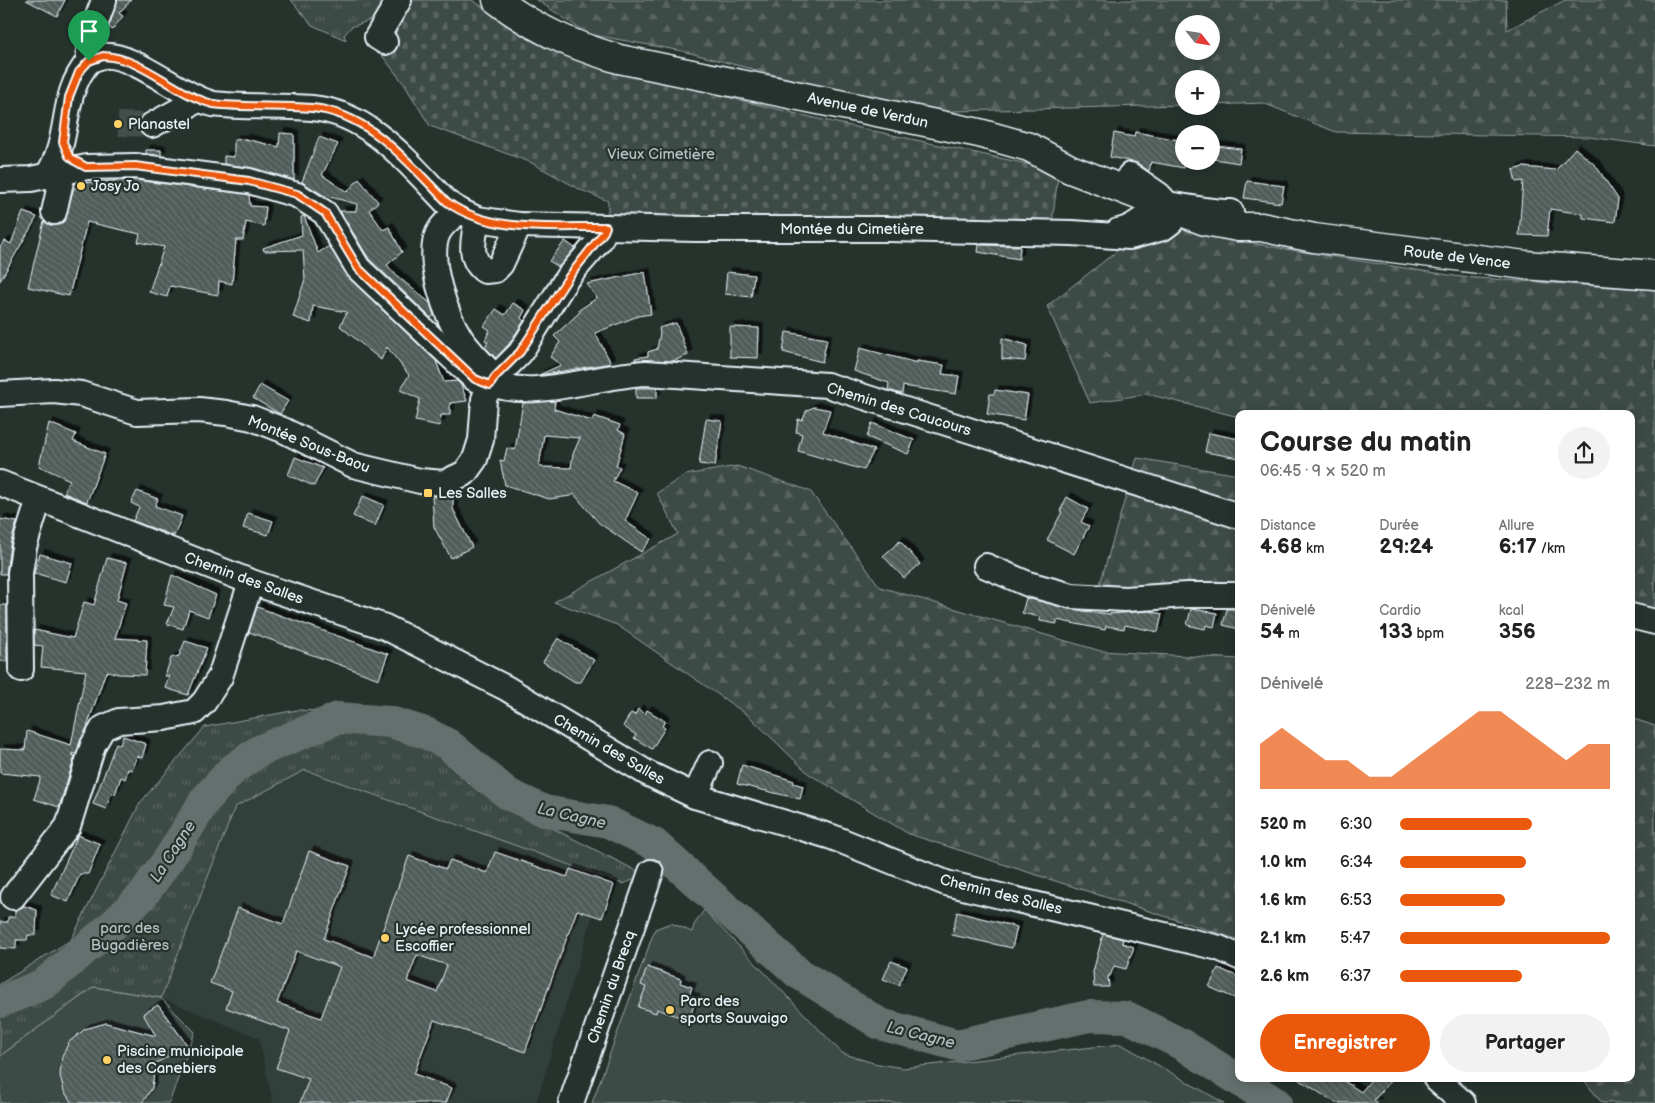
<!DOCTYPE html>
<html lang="fr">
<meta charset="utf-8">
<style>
:root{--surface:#fff;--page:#f2f2f2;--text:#222;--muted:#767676;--accent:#ea580c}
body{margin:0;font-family:"Balsamiq Sans",sans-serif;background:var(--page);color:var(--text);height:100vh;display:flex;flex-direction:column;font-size:19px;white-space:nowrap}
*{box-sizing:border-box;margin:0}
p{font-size:16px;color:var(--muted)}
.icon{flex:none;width:28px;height:28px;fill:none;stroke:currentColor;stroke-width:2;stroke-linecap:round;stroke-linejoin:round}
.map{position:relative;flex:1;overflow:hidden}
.panel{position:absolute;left:1235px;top:410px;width:400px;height:672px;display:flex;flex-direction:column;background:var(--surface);border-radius:10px;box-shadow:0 2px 12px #0003}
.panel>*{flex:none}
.needle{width:32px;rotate:120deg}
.tools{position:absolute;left:1175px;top:15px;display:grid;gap:10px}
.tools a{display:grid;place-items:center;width:45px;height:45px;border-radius:50%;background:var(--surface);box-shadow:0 2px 12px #0003;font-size:25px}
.pin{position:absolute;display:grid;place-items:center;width:42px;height:42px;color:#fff;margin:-51px -21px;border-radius:50% 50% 50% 0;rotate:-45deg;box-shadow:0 0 5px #0007}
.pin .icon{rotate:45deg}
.round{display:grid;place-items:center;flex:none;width:52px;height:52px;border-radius:26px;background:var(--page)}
.summary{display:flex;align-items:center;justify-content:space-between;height:85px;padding:0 25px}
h1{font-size:28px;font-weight:600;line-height:38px}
.metrics{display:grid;grid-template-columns:repeat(3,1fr);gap:8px;height:85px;padding:5px 25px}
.metrics div{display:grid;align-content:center}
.metrics b{font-size:21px;font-weight:600}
.metrics small{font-size:14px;font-weight:400}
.metrics p{font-size:14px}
.chart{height:140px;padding:10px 25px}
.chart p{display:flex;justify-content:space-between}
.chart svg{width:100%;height:90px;margin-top:5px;fill:var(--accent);opacity:.7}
.button{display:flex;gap:10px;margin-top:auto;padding:10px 25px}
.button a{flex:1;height:58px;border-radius:30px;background:var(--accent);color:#fff;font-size:20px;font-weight:600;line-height:58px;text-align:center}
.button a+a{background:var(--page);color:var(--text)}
ul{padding:0 25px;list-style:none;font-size:16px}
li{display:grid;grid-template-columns:80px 60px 1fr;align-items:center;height:38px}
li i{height:12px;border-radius:6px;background:var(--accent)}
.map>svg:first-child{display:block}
.built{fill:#333f3a}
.grass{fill:url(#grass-tufts);stroke:#939ea0}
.forest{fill:url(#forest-firs);stroke:#939ea0;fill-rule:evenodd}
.cemetery{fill:url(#cemetery-stones);stroke:#939ea0}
.garden{fill:#3e4b47;stroke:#939ea0}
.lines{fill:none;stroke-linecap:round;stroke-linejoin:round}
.river{stroke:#636f6d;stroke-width:32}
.building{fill:url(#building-back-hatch);stroke:#e8f1f8;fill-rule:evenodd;filter:url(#shadow)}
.minor-tunnel{stroke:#43504b;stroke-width:24;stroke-dasharray:24 12;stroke-linecap:butt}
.minor-casing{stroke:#e8f1f8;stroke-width:28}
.major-casing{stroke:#e8f1f8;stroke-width:31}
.minor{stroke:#26332d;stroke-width:24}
.major{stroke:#26332d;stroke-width:28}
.route-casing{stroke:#fff;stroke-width:10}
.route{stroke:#ea580c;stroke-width:6}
.poi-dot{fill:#ffd166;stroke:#26332d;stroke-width:2}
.labels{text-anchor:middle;stroke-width:4.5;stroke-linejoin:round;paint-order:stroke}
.street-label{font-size:15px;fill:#e8f1f8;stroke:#26332d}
.poi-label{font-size:15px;fill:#e8f1f8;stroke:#26332d;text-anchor:start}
.park-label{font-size:15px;fill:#b5bfc3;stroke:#26332d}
.water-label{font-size:16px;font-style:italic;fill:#b3bdc0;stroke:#26332d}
</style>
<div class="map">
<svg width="1655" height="1103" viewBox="0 0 1655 1103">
<defs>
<pattern id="grass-tufts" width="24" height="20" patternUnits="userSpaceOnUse" patternTransform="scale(1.25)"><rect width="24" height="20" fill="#3e4b47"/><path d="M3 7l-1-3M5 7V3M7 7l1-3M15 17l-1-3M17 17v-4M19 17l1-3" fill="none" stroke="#5a6562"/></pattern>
<pattern id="forest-firs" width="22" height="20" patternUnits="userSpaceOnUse" patternTransform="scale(1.25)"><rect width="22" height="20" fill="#3e4b47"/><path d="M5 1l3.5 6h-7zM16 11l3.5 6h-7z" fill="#5a6562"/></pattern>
<pattern id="cemetery-stones" width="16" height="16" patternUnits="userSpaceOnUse" patternTransform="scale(1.25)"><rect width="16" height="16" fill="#3e4b47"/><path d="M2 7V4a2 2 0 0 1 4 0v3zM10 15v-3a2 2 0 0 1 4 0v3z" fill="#5a6562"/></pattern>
<pattern id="building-back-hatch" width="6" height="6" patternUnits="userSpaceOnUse" patternTransform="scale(1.25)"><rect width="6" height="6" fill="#505c59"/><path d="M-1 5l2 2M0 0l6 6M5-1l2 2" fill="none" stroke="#697472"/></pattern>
<filter id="shadow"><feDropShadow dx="4.5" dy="-4.5" stdDeviation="0" flood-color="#0009"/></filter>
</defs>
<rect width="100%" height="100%" fill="#26332d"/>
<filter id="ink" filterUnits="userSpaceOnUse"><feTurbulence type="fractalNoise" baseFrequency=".02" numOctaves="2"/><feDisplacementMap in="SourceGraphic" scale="10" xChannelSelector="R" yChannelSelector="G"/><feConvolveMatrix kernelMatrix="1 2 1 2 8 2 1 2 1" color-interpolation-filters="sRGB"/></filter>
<g filter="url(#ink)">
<path class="built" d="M305 770 604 877 536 1103H273L259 1038 161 998 235 807Z"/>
<g class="grass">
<path d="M291 0H394L385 15 351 27 344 35 346 40 312 25Z"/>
<path d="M297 710 390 714 477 790 645 875 623 884 305 770 235 807 161 998 94 987 0 1056V984L71 940 140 803 205 727Z"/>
</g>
<g class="forest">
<path d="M537 0H1506L1507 30 1565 0H1655V146L1589 137 1336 132 1263 103 1211 105V79H1184V105L920 112 682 51 588 34ZM1184 24H1211V51H1184Z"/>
<path d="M1182 229 1279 248 1461 277 1655 290V610L1631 605V414H1239V417L1147 394 1090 403 1047 306 1122 247Z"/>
<path d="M1137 458 1239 475V587L1097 594Z"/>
<path d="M737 466 810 491 880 587 1101 651 1239 659V940L909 834 809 774 749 716 617 625 554 602 678 534 657 493 685 475Z"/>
<path d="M1631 718 1655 726V1103H1602L1583 1079H1631Z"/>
</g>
<path class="cemetery" d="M406 0H472L537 42 596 66 823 120 1032 165 1058 176 1052 223 835 225 608 214V201L581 190 530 162 430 126 404 84 377 49Z"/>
<g class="garden">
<path d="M704 910 842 1053 873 1063 903 1068 1121 1044 1224 1103H592L655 929 671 923 692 932 694 925Z"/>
<path d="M94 987 161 998 195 1032 169 1103H0V1056Z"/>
</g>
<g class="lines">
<path class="river" d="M0 1002 44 984 112 926 142 896 170 857 205 800 232 770 259 751 338 718 390 722 426 733 449 745 508 794 544 811 608 822 654 844 798 973 880 1024 957 1045 1089 1016 1127 1017 1181 1044 1276 1103"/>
</g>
<g class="building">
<path d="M26 0H65L57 16Z"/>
<path d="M117 0H131L119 13 123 16 112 30 109 27Z"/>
<path d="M1135 132 1184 141V168L1151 162 1149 171 1137 163 1110 157 1114 133 1134 137Z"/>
<path d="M280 133 294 134V180L253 168 224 164V156L234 157V140L245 139 279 147Z"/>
<path d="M319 137 338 144 322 175 347 192 359 179 378 202 369 210 383 230 389 227 402 252 387 265 397 276 430 303 434 315 431 318 369 259 340 211H356L357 204 323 195 302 182Z"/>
<path d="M1216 146 1241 149 1239 163 1214 159Z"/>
<path d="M1575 148 1596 166 1618 199 1615 222 1583 218V214L1550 209 1547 236 1519 235 1523 181 1516 182 1513 170 1523 167 1556 170Z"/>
<path d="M146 150H161V156L146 154Z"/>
<path d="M134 180 246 194 249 195 250 206 266 207 264 226 246 222 243 240H236L232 284 219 281 218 295 170 286 167 297 149 292 164 247 138 242 140 234 87 222 69 296 28 287 44 221 51 225H59L64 221 73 191 78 183Z"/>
<path d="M1247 181 1284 186 1281 203 1244 198Z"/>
<path d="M23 212 37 217 0 281V247L5 241 11 244Z"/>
<path d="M304 216 318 253 329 246 349 278 436 361 444 382 457 381 461 385 467 401 450 403V415H441L440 426 415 421 420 399 400 390 409 375 387 347 381 360 340 326 347 312 313 306 311 323 293 317 305 279 303 250 264 251 263 248 302 235 301 217Z"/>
<path d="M565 241 575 248 559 267 549 261Z"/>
<path d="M979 245 1020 246 1019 259 978 252Z"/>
<path d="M645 272 651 314 638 316 595 333 611 363 539 375 561 365 550 357 560 342 554 336 580 312 579 310 597 298 587 284Z"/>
<path d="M727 272 754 275 751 297 725 294Z"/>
<path d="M513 303 525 310 521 318 524 321 509 344 496 358 485 347 488 342 485 340 490 330 484 326 496 309 505 315Z"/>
<path d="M676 323 688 355 673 361 635 360V358L648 356V352L657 349 660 333 659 328Z"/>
<path d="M730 327 759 328 758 358 730 357Z"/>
<path d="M786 332 827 339 822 362 783 352Z"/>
<path d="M1002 338 1027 345 1025 361 1002 359Z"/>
<path d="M860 348 917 363V361L944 365 942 374 959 376 956 394 903 386 902 394 888 390 889 383 854 371Z"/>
<path d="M260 385 288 401 280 414 253 398Z"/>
<rect x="636" y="388" width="21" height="10"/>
<path d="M995 390 1028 395 1024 420 987 414 990 394H994Z"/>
<path d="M555 401 554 409 592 421 594 416 620 425 618 430 625 434 616 466 620 467 613 481 638 493 625 521 651 539 641 552 599 523 574 494 571 496 549 499 505 485 500 460 504 461 507 448 515 450 523 403ZM544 435 580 438 573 454 571 468 539 467Z"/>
<path d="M814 407 830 410 823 432 874 450 864 470 798 451 802 434 796 432 798 419 802 420 807 410Z"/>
<path d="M706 419 722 421 715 466 699 464Z"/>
<path d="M49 423 76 434 73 441 105 454 87 502 64 493 70 480 39 466Z"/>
<path d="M872 423 914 440 908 454 867 437Z"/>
<path d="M1209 433 1239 439V458L1205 452Z"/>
<path d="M295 457 323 468 314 486 288 475Z"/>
<path d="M137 491 158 499 155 506 182 516 174 536 133 521 139 507 131 503Z"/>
<path d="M363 496 384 505 375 526 353 516Z"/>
<path d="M453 496V509L472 547 451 558 434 527 432 497Z"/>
<path d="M1067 497 1088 509 1081 522 1089 526 1074 554 1047 540 1062 512 1060 511Z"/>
<path d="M248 513 273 521 268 535 243 528Z"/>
<path d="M0 519 17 522 10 545 6 574H0Z"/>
<path d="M900 541 920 564 904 578 883 556Z"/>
<path d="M40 554 72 563 66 582 34 573Z"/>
<path d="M107 558 127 563 117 600 126 603 115 638 147 640 145 675 118 674 108 671 105 674 87 727 76 754 72 753V755L75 756 59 807 34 799 41 777 0 773V749L25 750 27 731 71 745 86 671 41 667 43 646 34 645V630L73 638 84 602 94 605Z"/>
<path d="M172 575 216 595 208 617 189 610 183 629 167 624 174 607 164 605Z"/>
<path d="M1026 598 1083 611 1109 614 1150 611 1162 614 1158 632 1125 625 1124 629 1106 626 1105 630 1057 620V624L1040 621V617L1022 613Z"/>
<path d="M0 605H7V662L0 661Z"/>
<path d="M257 607 388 654 379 679 249 632Z"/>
<path d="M1191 609 1217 613 1214 627 1206 625 1205 629 1187 625Z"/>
<path d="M1227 609H1239V629L1223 625Z"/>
<path d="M558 638 594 660 581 682H575L543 662Z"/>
<path d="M185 641 207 648 188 695 165 688 169 676H165L171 658 179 656Z"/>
<path d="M638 709 645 714 647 710 665 721 662 726 665 728 652 749 634 738 636 735 623 726 631 713 635 715Z"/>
<path d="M123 736 146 744 142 758 137 756 132 770 128 769 125 779 121 777 115 794 111 793 106 809 93 804 116 743 120 745Z"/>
<path d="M742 765 794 781 793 783 803 786 800 799 737 784Z"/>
<path d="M78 835 100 844 88 874H80L68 902 51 895Z"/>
<path d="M309 851 350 866 324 939 373 957 409 856 446 869 450 860 487 873 495 852 567 877 570 869 614 885 602 918 577 910 525 1052 434 1020 414 1074 452 1088 446 1103H300L309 1079 276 1068 290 1031 226 1008 232 991 210 983 238 908 283 924ZM296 951 340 967 321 1018 277 1003ZM417 955 447 965 437 992 407 981Z"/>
<path d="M24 906 37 910 36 935H28L27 940H16V949L0 948V922H8V917H15V910Z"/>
<path d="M957 912 1017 927 1012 948 952 935Z"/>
<path d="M1103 934 1123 939 1122 943 1134 947 1126 969 1114 966 1110 976H1108L1109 987H1094L1093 972Z"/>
<path d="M891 961 907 967 899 985 883 979Z"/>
<path d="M647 967 681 979 680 983 692 987 689 996 696 999 689 1020 657 1009 656 1013 638 1007 646 987 641 985Z"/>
<path d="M1218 968 1239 977V1000L1209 987Z"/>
<path d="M158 1005 187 1045 155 1064 152 1088 142 1103H72L64 1091 60 1075 62 1057 69 1042 85 1029 106 1023 156 1036 143 1014Z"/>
<path d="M1298 1079H1341L1361 1092 1372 1079H1393L1374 1100 1378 1103H1336Z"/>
</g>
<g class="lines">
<path class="minor-tunnel" d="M118 124 152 125"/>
<defs>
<g id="minor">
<path d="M385 42 377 37 399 0"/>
<path d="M89 61C93 59 99 57 103 56 134 53 180 96 213 104 246 108 279 105 312 108 370 113 409 164 447 203L460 211 477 219 519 225 695 229H888L1072 233 1130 237 1163 228 1171 222 1174 211 1159 195 1130 175"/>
<path d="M152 125 198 100"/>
<path d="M47 176C73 137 58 97 89 61 87 40 97 20 104 0"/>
<path d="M0 180 31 179 87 167 135 166 249 181 297 195 325 213 358 268 475 379C533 404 588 376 646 373L827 385 1239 516"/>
<path d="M460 211C451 218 443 223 438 233 426 259 446 316 461 339 471 353 483 365 495 377"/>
<path d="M54 212 63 172"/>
<path d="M477 219C474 238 467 258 485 271L495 270 501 264 519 225"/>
<path d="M1118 231C1132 229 1150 215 1158 204 1183 204 1206 213 1231 212"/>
<path d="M0 394 54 391 81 394 137 412 199 410 226 413 252 418 283 430 353 465 420 481 444 483 465 473 475 459 481 440 484 399 492 381 520 353 567 278 600 240 606 227"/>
<path d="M0 483 251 582 385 627 506 688 647 773 695 796 832 837 946 883 1219 948 1239 957"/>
<path d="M986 566 1028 584 1072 596 1125 599 1187 595H1239"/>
<path d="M1631 616 1655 622"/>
<path d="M21 669 20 573 24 547 39 499"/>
<path d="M695 796 710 763"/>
<path d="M13 897 68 826 93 745 103 728 119 721 164 718 194 712 204 702 220 677 251 582"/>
<path d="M1436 1079 1463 1103"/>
<path d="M571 1103 651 872"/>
</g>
<path id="major" d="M497 0C534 29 574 46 619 59L979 133 1029 147 1070 169 1205 221 1238 227H1261L1314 238 1525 265 1655 275"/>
</defs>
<use href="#minor" class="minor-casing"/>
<use href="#major" class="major-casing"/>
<use href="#minor" class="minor"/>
<use href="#major" class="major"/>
</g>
</g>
<g class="lines" filter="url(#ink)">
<defs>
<path id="route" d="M103 56C144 58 174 94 213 104 246 108 279 105 312 108 370 113 409 164 447 202 491 234 554 226 606 227L604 232 568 278 520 352 495 377 490 385 475 379 358 268 325 213 297 194 249 181 135 166 86 167 75 161 69 156 63 142 69 97 79 72 89 61Z"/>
</defs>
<use href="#route" class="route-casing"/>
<use href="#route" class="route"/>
</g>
<g class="poi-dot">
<circle cx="118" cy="124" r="5"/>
<circle cx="81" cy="186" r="5"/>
<rect x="423" y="488" width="10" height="10" rx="2.5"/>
<circle cx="385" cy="938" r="5"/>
<circle cx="670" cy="1010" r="5"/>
<circle cx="107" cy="1060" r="5"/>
</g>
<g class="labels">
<g class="street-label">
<text transform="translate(868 110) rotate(12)" y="5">Avenue de Verdun</text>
<text x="852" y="234">Montée du Cimetière</text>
<text transform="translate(1457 257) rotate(7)" y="5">Route de Vence</text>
<text transform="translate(899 409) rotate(17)" y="5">Chemin des Caucours</text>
<text transform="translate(309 444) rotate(22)" y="5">Montée Sous-Baou</text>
<text transform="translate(244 578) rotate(20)" y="5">Chemin des Salles</text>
<text transform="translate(609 749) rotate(30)" y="5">Chemin des Salles</text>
<text transform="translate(1001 894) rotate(14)" y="5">Chemin des Salles</text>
<text transform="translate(611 987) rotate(-71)" y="5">Chemin du Brecq</text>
</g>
<g class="poi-label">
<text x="128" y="129">Planastel</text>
<text x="91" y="191">Josy Jo</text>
<text x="438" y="498">Les Salles</text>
<text x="395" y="934">Lycée professionnel<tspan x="395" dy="17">Escoffier</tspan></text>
<text x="680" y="1006">Parc des<tspan x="680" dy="17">sports Sauvaigo</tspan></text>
<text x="117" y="1056">Piscine municipale<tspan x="117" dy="17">des Canebiers</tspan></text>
</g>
<g class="park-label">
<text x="661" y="159">Vieux Cimetière</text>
<text x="130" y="933">parc des<tspan x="130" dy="17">Bugadières</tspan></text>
</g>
<g class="water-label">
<text transform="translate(572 815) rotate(13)" y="6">La Cagne</text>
<text transform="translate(172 851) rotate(-57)" y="6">La Cagne</text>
<text transform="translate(921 1034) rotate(14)" y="6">La Cagne</text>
</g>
</g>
</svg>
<div class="tools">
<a><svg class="needle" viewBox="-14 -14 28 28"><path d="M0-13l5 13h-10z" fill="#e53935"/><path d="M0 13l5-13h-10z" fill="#767676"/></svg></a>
<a>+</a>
<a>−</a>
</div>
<div class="pin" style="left:89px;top:61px;background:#1e9e55"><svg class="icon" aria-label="arrive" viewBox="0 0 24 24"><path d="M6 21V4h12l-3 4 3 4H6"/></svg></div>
<section class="panel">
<div class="summary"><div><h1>Course du matin</h1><p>06:45 · 9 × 520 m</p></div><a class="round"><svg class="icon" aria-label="share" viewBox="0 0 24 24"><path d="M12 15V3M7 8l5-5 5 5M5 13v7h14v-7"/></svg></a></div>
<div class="metrics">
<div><p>Distance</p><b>4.68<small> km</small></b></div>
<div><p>Durée</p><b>29:24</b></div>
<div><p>Allure</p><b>6:17<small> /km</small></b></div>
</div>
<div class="metrics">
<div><p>Dénivelé</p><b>54<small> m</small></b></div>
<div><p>Cardio</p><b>133<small> bpm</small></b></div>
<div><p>kcal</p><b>356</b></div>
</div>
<div class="chart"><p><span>Dénivelé</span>228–232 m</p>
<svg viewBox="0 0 160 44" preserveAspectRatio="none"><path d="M0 44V22L10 14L20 22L30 30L40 30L50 38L60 38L70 30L80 22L90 14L100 6L110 6L120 14L130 22L140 30L150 22L160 22V44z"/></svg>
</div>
<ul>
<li><b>520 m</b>6:30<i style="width:63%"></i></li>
<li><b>1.0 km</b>6:34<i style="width:60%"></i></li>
<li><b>1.6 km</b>6:53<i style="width:50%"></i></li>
<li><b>2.1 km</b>5:47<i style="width:100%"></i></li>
<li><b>2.6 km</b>6:37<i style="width:58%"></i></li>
</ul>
<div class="button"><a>Enregistrer</a><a>Partager</a></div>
</section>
</div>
